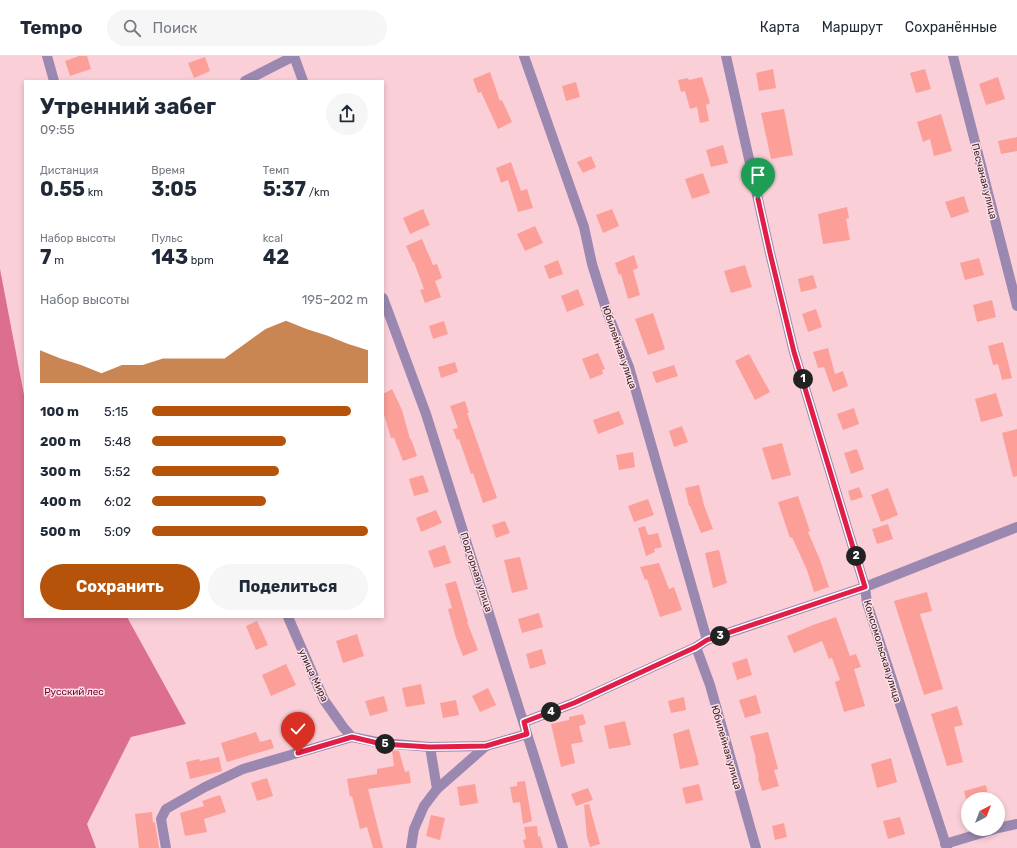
<!DOCTYPE html>
<html lang="ru">
<meta charset="utf-8">
<style>
:root{--surface:#fff;--page:#f6f6f7;--text:#1f2937;--muted:#747a83;--line:#e0e1e3;--accent:#b45309}
body{margin:0;font-family:Rubik,sans-serif;background:var(--page);color:var(--text);height:100vh;display:flex;flex-direction:column;font-size:15px;white-space:nowrap}
*{box-sizing:border-box;margin:0}
p{font-size:13px;color:var(--muted)}
.icon{flex:none;width:22px;height:22px;fill:none;stroke:currentColor;stroke-width:2;stroke-linecap:round;stroke-linejoin:round}
.map{position:relative;flex:1;overflow:hidden}
.sheet{position:absolute;left:24px;top:24px;width:360px;height:538px;display:flex;flex-direction:column;background:var(--surface);border-radius:0px;box-shadow:0 2px 6px #0003}
.sheet>*{flex:none}
.needle{width:26px;rotate:42deg}
.tools{position:absolute;left:961px;top:736px;display:grid;gap:8px}
.tools a{display:grid;place-items:center;width:44px;height:44px;border-radius:50%;background:var(--surface);box-shadow:0 2px 6px #0003;font-size:20px}
.pin{position:absolute;display:grid;place-items:center;width:34px;height:34px;color:#fff;margin:-41px -17px;border-radius:50% 50% 50% 0;rotate:-45deg;box-shadow:0 0 4px #0007}
.pin .icon{rotate:45deg}
.km{position:absolute;width:20px;height:20px;margin:-10px;border-radius:50%;background:#222;color:#fff;font-size:11px;line-height:20px;text-align:center}
.round{display:grid;place-items:center;flex:none;width:42px;height:42px;border-radius:21px;background:var(--page)}
.summary{display:flex;align-items:center;justify-content:space-between;height:68px;padding:0 16px}
h1{font-size:22px;font-weight:700;line-height:30px}
.stats{display:grid;grid-template-columns:repeat(3,1fr);gap:6px;height:68px;padding:4px 16px}
.stats div{display:grid;align-content:center}
.stats b{font-size:20px;font-weight:700}
.stats small{font-size:11px;font-weight:400}
.stats p{font-size:11px}
.chart{height:112px;padding:8px 16px}
.chart p{display:flex;justify-content:space-between}
.chart svg{width:100%;height:72px;margin-top:4px;fill:var(--accent);opacity:.7}
.button{display:flex;gap:8px;margin-top:auto;padding:8px 16px}
.button a{flex:1;height:46px;border-radius:24px;background:var(--accent);color:#fff;font-size:16px;font-weight:700;line-height:46px;text-align:center}
.button a+a{background:var(--page);color:var(--text)}
ul{padding:0 16px;list-style:none;font-size:13px}
li{display:grid;grid-template-columns:64px 48px 1fr;align-items:center;height:30px}
li i{height:10px;border-radius:5px;background:var(--accent)}
header{display:flex;align-items:center;gap:24px;box-sizing:border-box;height:56px;padding:0 20px;background:var(--surface);border-bottom:1px solid var(--line)}
header strong{font-size:19px}
nav{display:flex;gap:22px;margin-inline-start:auto;font-size:14px}
.search{width:280px;height:36px;background:var(--page);display:flex;align-items:center;gap:10px;box-sizing:border-box;padding:0 14px;border-radius:22px;color:var(--muted);font-size:15px}
.map>svg:first-child{display:block}
.forest{fill:#dd6f8e}
.building{fill:#fc9f99}
.lines{fill:none;stroke-linecap:round;stroke-linejoin:round}
.minor{stroke:#9a88b1;stroke-width:10}
.route-casing{stroke:#fff;stroke-width:8}
.route{stroke:#e11d48;stroke-width:5}
.labels{text-anchor:middle;stroke-width:3;stroke-linejoin:round;paint-order:stroke}
.street-label{font-size:10px;fill:#371d24;stroke:#fee1e6}
.park-label{font-size:10px;fill:#6c0231;stroke:#fee1e6}
</style>
<header>
<strong>Tempo</strong>
<div class="search"><svg class="icon" aria-label="search" viewBox="0 0 24 24"><circle cx="10" cy="10" r="6"/><path d="M15 15l6 6"/></svg>Поиск</div>
<nav><a>Карта</a><a>Маршрут</a><a>Сохранённые</a></nav>
</header>
<div class="map">
<svg width="1017" height="792" viewBox="0 0 1017 792">
<rect width="100%" height="100%" fill="#facfd8"/>
<path class="forest" d="M0 213 25 344V561H127L186 668 131 681 87 768 96 792H0Z"/>
<g class="building">
<path d="M79 0H87L91 13 70 20 65 5Z"/>
<path d="M205 1 210 15 194 22 188 7Z"/>
<path d="M773 13 776 32 759 35 756 17Z"/>
<path d="M925 13 931 33 916 37 910 17Z"/>
<path d="M490 16 500 45 502 44 512 66 498 73 481 36 478 37 473 23Z"/>
<path d="M702 21 710 47 706 49 709 65 700 67 697 51 690 53 685 35 681 36 678 24 688 22 689 24Z"/>
<path d="M998 21 1005 43 986 49 979 28Z"/>
<path d="M576 26 580 41 566 45 562 30Z"/>
<path d="M784 53 793 99 771 103 761 57Z"/>
<path d="M941 58 952 95 934 100 930 83 923 86 917 66Z"/>
<path d="M1017 81V95L1001 98 998 85Z"/>
<path d="M723 89 728 107 711 111 706 94Z"/>
<path d="M591 100 596 111 583 117 577 106Z"/>
<path d="M511 106 521 135 527 133 533 152 518 156 508 124 501 127 496 112Z"/>
<path d="M703 117 710 137 692 143 685 123Z"/>
<path d="M964 140 969 156 951 162 945 146Z"/>
<path d="M847 151 849 162 846 163 850 184 823 188 818 158Z"/>
<path d="M423 153 430 169 410 178 403 162Z"/>
<path d="M612 153 619 170 603 177 596 159Z"/>
<path d="M535 170 543 187 525 195 517 178Z"/>
<path d="M422 183 433 209 437 208 442 222 435 225 441 241 425 247 420 234 424 233 414 206H413L406 190Z"/>
<path d="M634 199 638 212 633 214 640 239 628 243 621 218 619 219 615 207Z"/>
<path d="M979 202 984 219 965 224 960 207Z"/>
<path d="M558 204 563 218 549 223 544 210Z"/>
<path d="M745 209 752 231 731 237 724 215Z"/>
<path d="M813 219 817 232 801 236 798 223Z"/>
<path d="M578 233 584 249 567 256 561 240Z"/>
<path d="M992 244 996 261 977 266 973 249Z"/>
<path d="M816 253 822 271 808 276 802 258Z"/>
<path d="M653 257 665 293 648 299 635 263Z"/>
<path d="M444 265 448 278 433 283 429 270Z"/>
<path d="M1003 286 1012 322 1002 324 998 308 993 309 988 290Z"/>
<path d="M828 292 835 318 843 315 848 330 833 336 824 311 818 312 813 296Z"/>
<path d="M598 297 605 313 602 314 603 318 590 323 582 303Z"/>
<path d="M749 298 770 336 755 344 735 305Z"/>
<path d="M455 306 458 316 441 322 438 311Z"/>
<path d="M674 309 678 320 656 327 652 316Z"/>
<path d="M392 333 402 354 410 383H411L417 400 403 405 394 382H391L383 355V338Z"/>
<path d="M996 337 1003 360 981 366 975 343Z"/>
<path d="M465 345 469 357H467L497 442 483 447 473 417 471 418 459 383 457 384 453 373 458 372 450 350Z"/>
<path d="M854 352 859 368 843 374 837 358Z"/>
<path d="M619 355 624 368 598 378 593 364Z"/>
<path d="M682 370 688 386 674 391 669 375Z"/>
<path d="M1017 373V420L1013 421 1002 377Z"/>
<path d="M782 387 791 419 772 424 762 392Z"/>
<path d="M857 393 864 413 851 418 844 397Z"/>
<path d="M633 396 635 411 619 414 616 399Z"/>
<path d="M423 419 429 436 414 440 409 423Z"/>
<path d="M699 429 704 449 713 473 701 477 690 450H689L685 432Z"/>
<path d="M859 431 863 441 851 445 848 435Z"/>
<path d="M888 432 898 459 881 466 871 439Z"/>
<path d="M798 440 810 475 808 476 820 504 829 531 814 536 807 514 792 481 790 482 778 446Z"/>
<path d="M648 443 654 459 634 466 628 450Z"/>
<path d="M436 454 442 467 421 476 416 462Z"/>
<path d="M505 465 510 477 496 482 492 469Z"/>
<path d="M888 468 893 483 877 488 872 473Z"/>
<path d="M645 470 648 479 658 477 662 491 654 493 655 496 646 500 638 472Z"/>
<path d="M445 489 451 507 434 512 428 495Z"/>
<path d="M719 494 727 527 713 532 705 497Z"/>
<path d="M520 501 528 533 512 537 504 504Z"/>
<path d="M659 507 669 533 674 531 682 554 660 561 647 523 645 524 640 511Z"/>
<path d="M456 525 468 566H467L478 594 463 600 456 582 448 553 452 552 445 528Z"/>
<path d="M927 536 932 555 920 558 943 633 924 639 894 545Z"/>
<path d="M539 557 543 571 522 577 518 563Z"/>
<path d="M836 561 850 600 856 598 861 611 854 613 865 650 844 656 835 626 840 624 832 602 829 603 822 585 794 597 787 580 813 569Z"/>
<path d="M257 565 268 589 256 594 246 570Z"/>
<path d="M357 578 364 600 343 607 336 585Z"/>
<path d="M542 593 546 608 530 613 526 598Z"/>
<path d="M747 602 752 619 737 624 732 607Z"/>
<path d="M286 608 296 629 271 640 262 619Z"/>
<path d="M421 628 425 648 406 651 402 632Z"/>
<path d="M488 632 496 649 480 656 472 640Z"/>
<path d="M756 639 761 657 745 662 739 644Z"/>
<path d="M384 640 388 655 370 660 365 645Z"/>
<path d="M684 641 686 654 671 657 668 645Z"/>
<path d="M456 644 459 659 443 662 440 647Z"/>
<path d="M957 650 963 669 954 671 963 706 947 710 931 658Z"/>
<path d="M583 658 586 668 579 670 583 686 571 688 575 707 561 711 551 668 569 664V661Z"/>
<path d="M625 665 631 689 609 693 604 670Z"/>
<path d="M304 667 309 681 297 685 292 672Z"/>
<path d="M689 673 699 709 680 713 673 678Z"/>
<path d="M256 676 260 686 271 683 274 692 227 706 221 687Z"/>
<path d="M768 676 778 713 774 714 779 730 762 735 758 722 759 721 755 703H756L750 680Z"/>
<path d="M392 694 399 695 405 716 409 715 411 727 368 733 383 792H373L367 771 360 773 352 740 350 741 347 723 377 718V713L394 710Z"/>
<path d="M219 701 222 715 190 723 186 706 199 703 200 705Z"/>
<path d="M891 702 897 726 877 732 871 708Z"/>
<path d="M267 722 273 740 257 745 251 727Z"/>
<path d="M525 725 532 765 523 768 520 746 513 747 510 731 517 730V726Z"/>
<path d="M475 728 478 747 460 750 457 731Z"/>
<path d="M699 728 703 744 686 748 682 732Z"/>
<path d="M986 729 989 743H966L964 735Z"/>
<path d="M588 732 593 744 576 750 571 738Z"/>
<path d="M220 739 226 756 204 763 207 776 185 780 180 757 204 750 202 745Z"/>
<path d="M589 748 600 788 590 791 587 781 584 749Z"/>
<path d="M152 756 153 767 155 766 159 792H139L135 758Z"/>
<path d="M431 759 445 762 440 784 426 780Z"/>
<path d="M900 761 905 778 888 783 883 765Z"/>
<path d="M784 767 787 781 775 784 772 770Z"/>
<path d="M537 770 538 781 540 780 543 792H525L523 784 526 783 524 771Z"/>
</g>
<g class="lines">
<g class="minor">
<path d="M47 0 54 25"/>
<path d="M294 0 303 25"/>
<path d="M524 0 584 171 592 208 607 256 629 311 707 584"/>
<path d="M726 0 770 197 794 296 865 531 867 547 947 792"/>
<path d="M953 0 1017 250"/>
<path d="M245 25 294 0"/>
<path d="M383 242 426 358 563 792"/>
<path d="M288 561 324 644 343 671 352 681 382 687 430 691 486 690"/>
<path d="M696 591 710 629 756 792"/>
<path d="M524 666 574 647 696 591 707 584 865 531 1017 471"/>
<path d="M430 691 437 733"/>
<path d="M998 772 1017 768"/>
<path d="M945 788 995 773"/>
<path d="M166 792 161 763 166 753 205 731 243 713 352 681"/>
<path d="M411 792 414 773 424 750 437 733 486 690 527 678"/>
</g>
</g>
<g class="lines">
<defs>
<path id="route" d="M298 697 352 681 382 688 430 691 486 690 527 678 524 666 574 647 696 591 707 584 865 531 794 296 770 197 758 143"/>
</defs>
<use href="#route" class="route-casing"/>
<use href="#route" class="route"/>
</g>
<g class="labels">
<g class="street-label">
<text transform="translate(985 125) rotate(76)" y="4">Песчаная улица</text>
<text transform="translate(620 291) rotate(71)" y="4">Юбилейная улица</text>
<text transform="translate(477 516) rotate(72)" y="4">Подгорная улица</text>
<text transform="translate(883 595) rotate(73)" y="4">Комсомольская улица</text>
<text transform="translate(314 619) rotate(65)" y="4">улица Мира</text>
<text transform="translate(727 691) rotate(74)" y="4">Юбилейная улица</text>
</g>
<g class="park-label">
<text x="74" y="639">Русский лес</text>
</g>
</g>
</svg>
<div class="tools">
<a><svg class="needle" viewBox="-14 -14 28 28"><path d="M0-13l5 13h-10z" fill="#e53935"/><path d="M0 13l5-13h-10z" fill="#747a83"/></svg></a>
</div>
<div class="pin" style="left:758px;top:143px;background:#1e9e55"><svg class="icon" aria-label="arrive" viewBox="0 0 24 24"><path d="M6 21V4h12l-3 4 3 4H6"/></svg></div>
<div class="pin" style="left:298px;top:697px;background:#d93025"><svg class="icon" aria-label="check" viewBox="0 0 24 24"><path d="M5 12l5 5 9-10"/></svg></div>
<b class="km" style="left:803px;top:323px">1</b>
<b class="km" style="left:856px;top:500px">2</b>
<b class="km" style="left:720px;top:580px">3</b>
<b class="km" style="left:551px;top:656px">4</b>
<b class="km" style="left:385px;top:688px">5</b>
<section class="sheet">
<div class="summary"><div><h1>Утренний забег</h1><p>09:55</p></div><a class="round"><svg class="icon" aria-label="share" viewBox="0 0 24 24"><path d="M12 15V3M7 8l5-5 5 5M5 13v7h14v-7"/></svg></a></div>
<div class="stats">
<div><p>Дистанция</p><b>0.55<small> km</small></b></div>
<div><p>Время</p><b>3:05</b></div>
<div><p>Темп</p><b>5:37<small> /km</small></b></div>
</div>
<div class="stats">
<div><p>Набор высоты</p><b>7<small> m</small></b></div>
<div><p>Пульс</p><b>143<small> bpm</small></b></div>
<div><p>kcal</p><b>42</b></div>
</div>
<div class="chart"><p><span>Набор высоты</span>195–202 m</p>
<svg viewBox="0 0 160 44" preserveAspectRatio="none"><path d="M0 44V24L10 29L20 33L30 38L40 33L50 33L60 29L70 29L80 29L90 29L100 20L110 11L120 6L130 11L140 15L150 20L160 24V44z"/></svg>
</div>
<ul>
<li><b>100 m</b>5:15<i style="width:92%"></i></li>
<li><b>200 m</b>5:48<i style="width:62%"></i></li>
<li><b>300 m</b>5:52<i style="width:59%"></i></li>
<li><b>400 m</b>6:02<i style="width:53%"></i></li>
<li><b>500 m</b>5:09<i style="width:100%"></i></li>
</ul>
<div class="button"><a>Сохранить</a><a>Поделиться</a></div>
</section>
</div>
